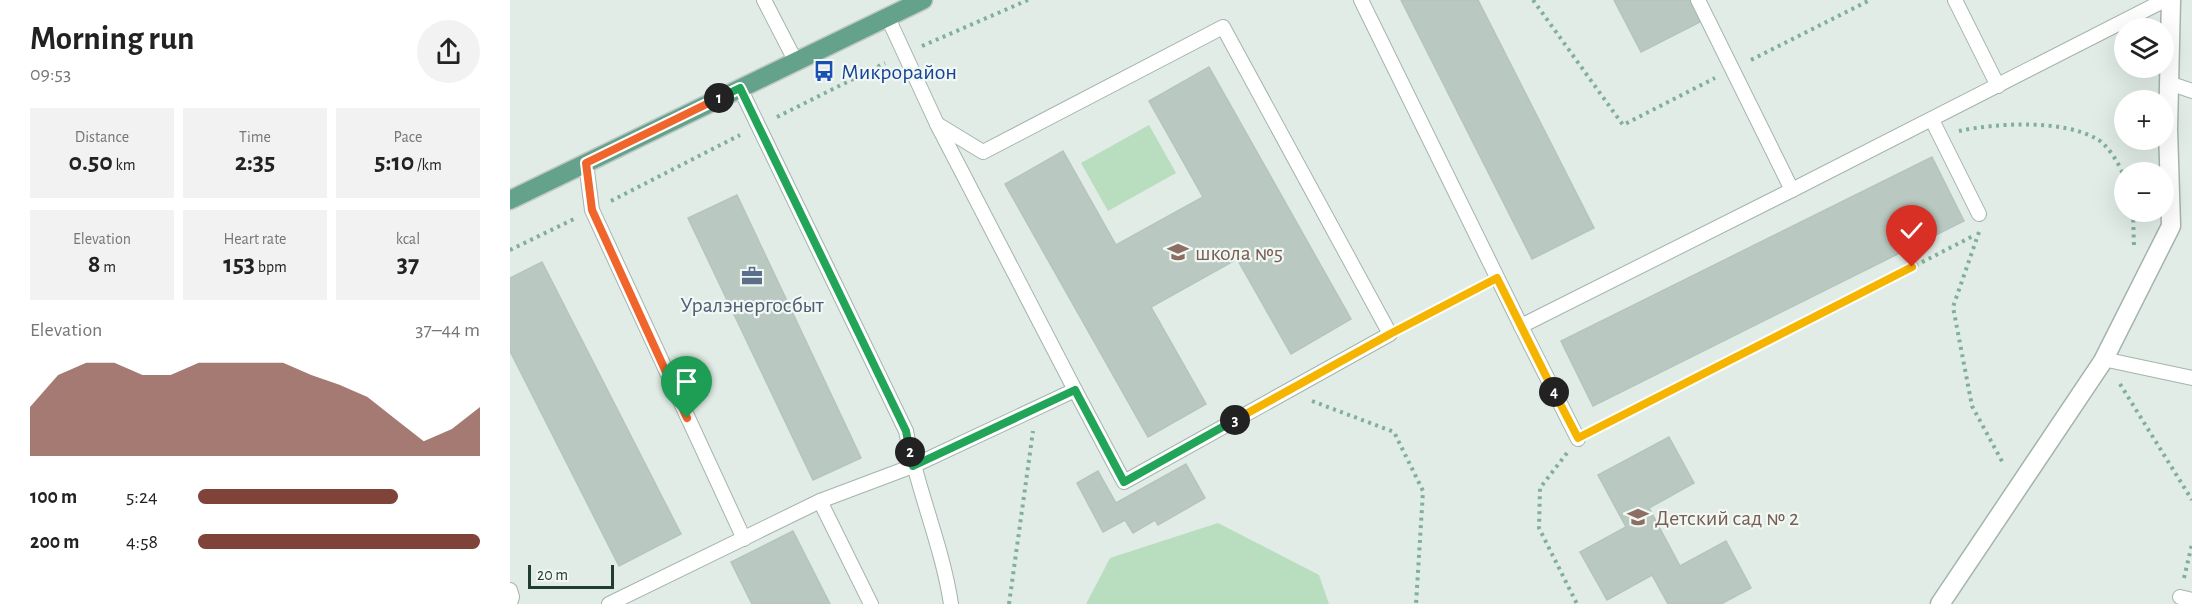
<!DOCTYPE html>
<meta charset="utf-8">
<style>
:root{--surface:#fff;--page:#f2f2f2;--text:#222;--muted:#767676;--accent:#804339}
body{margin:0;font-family:"Alegreya Sans",sans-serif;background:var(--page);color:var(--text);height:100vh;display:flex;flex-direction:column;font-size:22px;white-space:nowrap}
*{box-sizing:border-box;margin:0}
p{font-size:20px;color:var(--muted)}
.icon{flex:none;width:33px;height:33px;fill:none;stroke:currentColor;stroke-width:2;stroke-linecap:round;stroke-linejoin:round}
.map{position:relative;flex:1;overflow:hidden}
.details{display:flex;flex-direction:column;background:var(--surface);width:510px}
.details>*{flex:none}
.buttons{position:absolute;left:1604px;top:18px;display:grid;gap:12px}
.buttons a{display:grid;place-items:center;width:60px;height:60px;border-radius:50%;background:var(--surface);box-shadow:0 6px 24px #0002;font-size:30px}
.scale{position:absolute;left:18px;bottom:15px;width:86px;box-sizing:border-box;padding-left:6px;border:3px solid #213d32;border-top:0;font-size:16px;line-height:21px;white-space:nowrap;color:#213d32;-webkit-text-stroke:4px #f1f8f4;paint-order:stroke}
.pin{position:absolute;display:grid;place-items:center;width:51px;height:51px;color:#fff;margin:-62px -26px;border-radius:50% 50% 50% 0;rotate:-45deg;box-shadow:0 0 6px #0007}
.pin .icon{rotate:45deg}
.km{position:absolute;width:30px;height:30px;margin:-15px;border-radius:50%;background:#222;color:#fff;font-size:16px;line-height:30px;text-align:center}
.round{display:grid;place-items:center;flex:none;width:63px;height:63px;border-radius:32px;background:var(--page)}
.head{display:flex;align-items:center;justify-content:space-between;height:102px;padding:0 30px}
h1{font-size:33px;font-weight:700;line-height:45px}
.figures{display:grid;grid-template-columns:repeat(3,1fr);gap:9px;height:102px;padding:6px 30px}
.figures div{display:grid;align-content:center;border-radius:0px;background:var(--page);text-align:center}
.figures b{font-size:26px;font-weight:700}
.figures small{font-size:16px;font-weight:400}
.figures p{font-size:16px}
.chart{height:168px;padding:12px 30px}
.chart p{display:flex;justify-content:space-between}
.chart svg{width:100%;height:108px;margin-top:6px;fill:var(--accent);opacity:.7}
ul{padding:0 30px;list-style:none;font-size:20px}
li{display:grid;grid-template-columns:96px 72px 1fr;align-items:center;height:45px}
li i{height:15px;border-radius:8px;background:var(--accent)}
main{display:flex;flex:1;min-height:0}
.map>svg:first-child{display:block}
.green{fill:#b9ddbf}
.building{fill:#b9c9c1;stroke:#b3c5bc;stroke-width:1.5}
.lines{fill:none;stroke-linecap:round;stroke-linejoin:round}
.lane-casing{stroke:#a4b4ac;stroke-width:16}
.street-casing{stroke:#a4b4ac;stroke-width:21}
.primary-casing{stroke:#c1c9c6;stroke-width:21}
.path{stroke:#80b09c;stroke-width:4;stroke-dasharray:3 4.5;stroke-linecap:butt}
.lane{stroke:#fff;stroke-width:14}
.street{stroke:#fff;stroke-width:18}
.primary{stroke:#64a28c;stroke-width:18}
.split-1-casing{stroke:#fff;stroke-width:12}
.split-2-casing{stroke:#fff;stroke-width:12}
.split-3-casing{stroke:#fff;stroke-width:12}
.split-4-casing{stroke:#fff;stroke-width:12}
.split-5-casing{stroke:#fff;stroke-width:12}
.split-1{stroke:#f0652b;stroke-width:8}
.split-2{stroke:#22a559;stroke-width:8}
.split-3{stroke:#22a559;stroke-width:8}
.split-4{stroke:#f5b400;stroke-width:8}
.split-5{stroke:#f5b400;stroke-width:8}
.labels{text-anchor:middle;stroke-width:4.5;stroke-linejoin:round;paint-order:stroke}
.transit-label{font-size:22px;fill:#164399;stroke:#f1f8f4;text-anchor:start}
.education-label{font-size:22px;fill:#785e54;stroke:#f1f8f4;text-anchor:start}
.service-label{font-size:22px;fill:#4e5e75;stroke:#f1f8f4}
</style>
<main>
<section class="details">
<div class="head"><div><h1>Morning run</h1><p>09:53</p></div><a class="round"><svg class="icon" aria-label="share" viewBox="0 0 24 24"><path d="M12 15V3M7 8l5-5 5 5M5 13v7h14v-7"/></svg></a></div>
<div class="figures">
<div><p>Distance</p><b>0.50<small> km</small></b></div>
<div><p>Time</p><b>2:35</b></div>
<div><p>Pace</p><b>5:10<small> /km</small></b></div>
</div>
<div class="figures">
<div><p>Elevation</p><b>8<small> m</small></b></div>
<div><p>Heart rate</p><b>153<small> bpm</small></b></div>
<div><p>kcal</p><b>37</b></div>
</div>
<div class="chart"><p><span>Elevation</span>37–44 m</p>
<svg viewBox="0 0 160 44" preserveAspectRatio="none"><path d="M0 44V24L10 11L20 6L30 6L40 11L50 11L60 6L70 6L80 6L90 6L100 11L110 15L120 20L130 29L140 38L150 33L160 24V44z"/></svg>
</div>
<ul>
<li><b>100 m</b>5:24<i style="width:71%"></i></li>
<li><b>200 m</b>4:58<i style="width:100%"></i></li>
</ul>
</section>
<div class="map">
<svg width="1682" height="604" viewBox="0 0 1682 604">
<rect width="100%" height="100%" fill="#e1ece6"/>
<g class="green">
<path d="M639 125 666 173 598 211 571 163Z"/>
<path d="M708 523 809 575 819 604H576L600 558Z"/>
</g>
<g class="building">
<path d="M891 0H968L1084 228 1022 259Z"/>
<path d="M1104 0H1182L1192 21 1131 52Z"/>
<path d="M699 67 841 319 781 354 727 259 641 307 696 404 638 437 495 184 553 151 606 245 693 197 639 101Z"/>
<path d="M1422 157 1454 221 1083 406 1051 341Z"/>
<path d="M227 195 351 458 303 480 178 218Z"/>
<path d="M32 262 171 534 109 566 0 351V278Z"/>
<path d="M1159 437 1184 483 1139 508 1170 566 1216 541 1241 588 1211 604H1158L1142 575 1097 600 1070 552 1116 527 1088 475Z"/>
<path d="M676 464 695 498 648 525 645 520 623 533 615 520 593 532 567 483 588 471 606 503Z"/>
<path d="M283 531 320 604H242L221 562Z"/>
</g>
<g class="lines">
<defs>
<g id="lane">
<path d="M254 0 286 62"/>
<path d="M851 0 1011 326 1282 190 1188 0"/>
<path d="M1445 0 1488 86"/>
<path d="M1659 83 1682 91"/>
<path d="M230 88 396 431C407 489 432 545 441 604"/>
<path d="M1422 120 1469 214"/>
<path d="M427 124 473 152 713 27 880 334 614 482 565 390"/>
<path d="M76 163 82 210 234 539"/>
<path d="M1282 190 1655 0"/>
<path d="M1011 326 1068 439"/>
<path d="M1593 359 1682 378"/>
<path d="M310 501 361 604"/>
<path d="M0 590 2 597 0 603"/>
<path d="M1670 597 1682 600"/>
<path d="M99 604 310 501 403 466 565 390 427 124 378 18"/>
</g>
<path id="street" d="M1430 604 1593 361 1661 226 1658 129 1661 0"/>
<path id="primary" d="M0 200 413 0"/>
</defs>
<use href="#lane" class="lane-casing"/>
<use href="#street" class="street-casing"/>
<use href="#primary" class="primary-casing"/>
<g class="path">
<path d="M1023 0 1113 125 1205 78"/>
<path d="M412 46 518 0"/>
<path d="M1241 60 1360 0"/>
<path d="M267 117 375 63"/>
<path d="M1449 131C1487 123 1552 119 1587 139 1598 145 1610 165 1614 177"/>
<path d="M101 201 230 135"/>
<path d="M1623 212 1624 247"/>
<path d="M1469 232 1443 307 1462 406 1494 465"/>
<path d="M0 250 64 219"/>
<path d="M897 325 970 287"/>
<path d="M1610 384 1682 500"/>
<path d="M802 401 884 432 913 491 906 604"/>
<path d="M1085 430 1465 235"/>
<path d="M1057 453 1030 488 1029 528 1067 604"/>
<path d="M1674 578 1682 544"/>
<path d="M499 604 523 431"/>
</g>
<use href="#lane" class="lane"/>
<use href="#street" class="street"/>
<use href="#primary" class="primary"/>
</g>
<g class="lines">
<defs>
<path id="split-1" d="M177 418 82 210 76 163 209 98"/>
<path id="split-2" d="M209 98 230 88 396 431 400 452"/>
<path id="split-3" d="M400 452 403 466 565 390 614 482 725 420"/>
<path id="split-4" d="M725 420 880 334 987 278 1044 392"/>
<path id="split-5" d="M1044 392 1068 438 1402 267"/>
</defs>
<use href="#split-1" class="split-1-casing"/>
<use href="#split-2" class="split-2-casing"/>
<use href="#split-3" class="split-3-casing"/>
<use href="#split-4" class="split-4-casing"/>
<use href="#split-5" class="split-5-casing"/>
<use href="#split-1" class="split-1"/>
<use href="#split-2" class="split-2"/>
<use href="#split-3" class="split-3"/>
<use href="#split-4" class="split-4"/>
<use href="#split-5" class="split-5"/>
</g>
<defs>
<symbol id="bus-bare" viewBox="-9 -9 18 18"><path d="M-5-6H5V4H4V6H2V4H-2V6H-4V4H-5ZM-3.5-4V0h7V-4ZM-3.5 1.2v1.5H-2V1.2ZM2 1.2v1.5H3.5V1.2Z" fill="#1a4fb4" stroke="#f1f8f4" stroke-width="2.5" paint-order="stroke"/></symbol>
<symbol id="school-bare" viewBox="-9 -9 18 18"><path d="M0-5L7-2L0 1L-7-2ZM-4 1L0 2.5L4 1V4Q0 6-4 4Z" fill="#8d6e63" stroke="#f1f8f4" stroke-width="2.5" paint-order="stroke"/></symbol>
<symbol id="office-bare" viewBox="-9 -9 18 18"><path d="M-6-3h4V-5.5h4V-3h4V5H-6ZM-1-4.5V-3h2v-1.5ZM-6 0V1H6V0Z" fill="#5c6f8a" stroke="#f1f8f4" stroke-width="2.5" paint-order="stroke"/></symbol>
</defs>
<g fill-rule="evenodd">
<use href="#bus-bare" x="299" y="56" width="30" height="30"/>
<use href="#school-bare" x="653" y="237" width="30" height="30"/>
<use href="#office-bare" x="227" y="261" width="30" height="30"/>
<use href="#school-bare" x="1113" y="502" width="30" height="30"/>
</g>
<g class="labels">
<g class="transit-label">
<text x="331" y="79">Микрорайон</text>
</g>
<g class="education-label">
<text x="685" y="260">школа №5</text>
<text x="1145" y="525">Детский сад № 2</text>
</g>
<g class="service-label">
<text x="242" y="312">Уралэнергосбыт</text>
</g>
</g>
</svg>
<div class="buttons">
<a><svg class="icon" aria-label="layers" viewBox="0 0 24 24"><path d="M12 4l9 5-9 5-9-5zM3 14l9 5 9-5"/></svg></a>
<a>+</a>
<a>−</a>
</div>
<div class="scale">20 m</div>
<div class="pin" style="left:177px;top:418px;background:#1e9e55"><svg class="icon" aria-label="arrive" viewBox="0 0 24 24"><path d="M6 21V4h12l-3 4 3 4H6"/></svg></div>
<div class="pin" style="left:1402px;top:267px;background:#d93025"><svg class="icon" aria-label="check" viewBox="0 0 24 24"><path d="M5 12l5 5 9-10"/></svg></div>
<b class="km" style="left:209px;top:98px">1</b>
<b class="km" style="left:400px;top:452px">2</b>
<b class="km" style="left:725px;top:420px">3</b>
<b class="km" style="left:1044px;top:392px">4</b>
</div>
</main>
